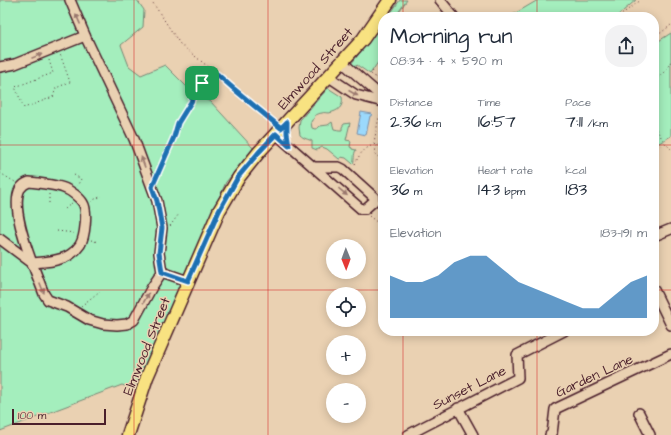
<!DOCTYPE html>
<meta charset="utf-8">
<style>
:root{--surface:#fff;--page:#f2f2f3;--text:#1f2937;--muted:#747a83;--accent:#1f6fb2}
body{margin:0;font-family:"Architects Daughter",sans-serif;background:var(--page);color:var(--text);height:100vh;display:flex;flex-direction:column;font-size:15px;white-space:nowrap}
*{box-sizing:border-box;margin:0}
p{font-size:13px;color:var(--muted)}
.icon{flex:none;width:22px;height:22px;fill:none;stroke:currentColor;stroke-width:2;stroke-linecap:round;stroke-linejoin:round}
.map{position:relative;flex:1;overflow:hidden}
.side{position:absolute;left:378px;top:12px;width:281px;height:324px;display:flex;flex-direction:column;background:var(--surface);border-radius:16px;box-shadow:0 2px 10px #0003}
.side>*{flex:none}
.needle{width:26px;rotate:179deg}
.controls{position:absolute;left:326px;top:239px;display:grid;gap:8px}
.controls a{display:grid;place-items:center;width:40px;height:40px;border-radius:50%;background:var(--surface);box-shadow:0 2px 10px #0003;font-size:20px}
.scale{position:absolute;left:12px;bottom:10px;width:94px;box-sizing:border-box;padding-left:4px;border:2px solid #4a1f2b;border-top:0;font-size:11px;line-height:14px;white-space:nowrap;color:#4a1f2b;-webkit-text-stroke:3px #ead1b2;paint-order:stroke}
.pin{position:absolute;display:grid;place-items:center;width:34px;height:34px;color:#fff;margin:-17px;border-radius:8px;box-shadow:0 2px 6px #0006}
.round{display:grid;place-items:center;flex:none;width:42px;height:42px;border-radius:16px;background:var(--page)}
.summary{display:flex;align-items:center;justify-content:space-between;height:68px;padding:0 12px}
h1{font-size:22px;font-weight:600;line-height:30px}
.metrics{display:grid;grid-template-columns:repeat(3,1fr);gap:6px;height:68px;padding:4px 12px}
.metrics div{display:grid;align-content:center}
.metrics b{font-size:17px;font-weight:600}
.metrics small{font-size:11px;font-weight:400}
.metrics p{font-size:11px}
.chart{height:112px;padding:8px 12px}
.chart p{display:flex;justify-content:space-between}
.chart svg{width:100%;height:72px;margin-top:4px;fill:var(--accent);opacity:.7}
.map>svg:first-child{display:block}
.green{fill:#a4eebd;stroke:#778674}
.water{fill:#9bd9fc;stroke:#7b8fa8}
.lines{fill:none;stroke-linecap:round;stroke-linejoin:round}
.minor-casing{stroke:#4a1f2b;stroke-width:12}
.major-casing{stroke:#4a1f2b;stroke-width:15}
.path{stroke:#4a1f2b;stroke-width:1;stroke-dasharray:1 3;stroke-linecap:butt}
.minor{stroke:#ead1b2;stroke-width:9}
.major{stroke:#f8e281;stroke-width:12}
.oneway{fill:#9a786e}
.route-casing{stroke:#fff;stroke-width:8}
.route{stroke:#1f6fb2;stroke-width:5}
.grid{fill:none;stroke:#d62828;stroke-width:1;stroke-opacity:0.55}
.labels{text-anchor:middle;stroke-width:3;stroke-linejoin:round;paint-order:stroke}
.street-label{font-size:14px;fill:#4a1f2b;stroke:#ead1b2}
</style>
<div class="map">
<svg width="671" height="435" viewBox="0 0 671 435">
<rect width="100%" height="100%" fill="#ead1b2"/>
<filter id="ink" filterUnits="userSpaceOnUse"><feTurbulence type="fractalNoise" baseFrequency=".025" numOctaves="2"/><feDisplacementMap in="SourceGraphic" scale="8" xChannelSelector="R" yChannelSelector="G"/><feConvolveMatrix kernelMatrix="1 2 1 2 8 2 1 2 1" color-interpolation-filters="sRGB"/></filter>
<g filter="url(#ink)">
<g class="green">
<path d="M0 0H137L144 10 143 27 121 45 129 66 141 75 165 65 197 97 210 101 254 149 226 182 135 390 122 385 0 431Z"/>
<path d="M400 0H407L395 17H388Z"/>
<path d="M538 0H636L616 17H509Z"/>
<path d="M383 23V55L370 74 357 65 353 69 349 64 350 63 351 64Z"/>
<path d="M671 33V136L654 146V44Z"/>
<path d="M328 88 342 97C344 107 338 111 329 113 326 113 324 112 322 113 319 113 317 115 315 115L314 119 312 120 311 122 312 128 315 129 318 128 320 126 328 125 332 122 334 129 339 130H342V127L344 124 350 123 346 140 351 141 350 147 352 148V149L356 150C353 155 355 160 353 164L346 158 341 157 340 159H339L327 149 322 147 317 150 312 148V141C308 139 304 139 300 135L299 128 300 120Z"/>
</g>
<path class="water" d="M361 112 372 114 371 116H370L366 135 357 133Z"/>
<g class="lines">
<defs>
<g id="minor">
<path d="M440 0 454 17"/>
<path d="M342 62 381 96"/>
<path d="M0 67 15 64 85 36"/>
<path d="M329 77 356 95 383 102"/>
<path d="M276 134 361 209H365L374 201V197L343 169 339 167H313"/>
<path d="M29 182C38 183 59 185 66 189 71 191 80 198 83 203 88 211 85 237 80 245 78 248 74 252 71 254 62 261 44 262 32 263 26 246 11 206 20 189 22 186 26 183 29 182Z"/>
<path d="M654 236 671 229"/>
<path d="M0 239 32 263 44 294 48 300 67 307 89 320 103 324 117 325 127 324 134 320 152 287 162 272 159 253 162 228 157 201 134 139 87 40 70 0"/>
<path d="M162 272 188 281"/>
<path d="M654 290 671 325"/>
<path d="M458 408 473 435"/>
<path d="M639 413 650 435"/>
<path d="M408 435 421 428 518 378 517 355 564 331"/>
<path d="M550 435 552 434 555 409 671 354"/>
</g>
<path id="major" d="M128 435 147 377 160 347 219 211 239 177 259 152 363 39 390 0"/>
</defs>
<use href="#minor" class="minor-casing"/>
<use href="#major" class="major-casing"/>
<g class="path">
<path d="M151 0 180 44 217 74 234 89 275 122"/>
<path d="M619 17 626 11 641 0"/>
<path d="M654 38 671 25"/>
<path d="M49 60 53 73 15 87 24 108 53 97 56 88 70 82 60 54"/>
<path d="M373 71 371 74 381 82 383 80"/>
<path d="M654 80C662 76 667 69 671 61"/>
<path d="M383 112 379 117 374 142 376 146 375 154 378 156 380 160 383 161"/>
<path d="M654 126 665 143 671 149"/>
<path d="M654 149 664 143"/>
<path d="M355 164C360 153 364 148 376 144L383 149"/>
<path d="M0 173 15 182"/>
<path d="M74 175 81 179 77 186"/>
<path d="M157 176 174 137 178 123 191 102 195 93 202 83 217 75"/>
<path d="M381 192 383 190"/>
<path d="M91 201 102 196"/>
<path d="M49 203V192"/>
<path d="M65 209 73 202"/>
<path d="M369 216 378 223 383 224"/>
<path d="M170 226 179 214"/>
<path d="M57 231 75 233"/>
<path d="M91 240 98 242"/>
<path d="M81 306 100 291"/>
</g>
<use href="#minor" class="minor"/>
<use href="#major" class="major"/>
</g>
<defs><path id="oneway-solid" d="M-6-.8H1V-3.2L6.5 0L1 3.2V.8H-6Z"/></defs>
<g class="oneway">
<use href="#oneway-solid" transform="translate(78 19) rotate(-113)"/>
<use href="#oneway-solid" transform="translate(37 56) rotate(-22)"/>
<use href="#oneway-solid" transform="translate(353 93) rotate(30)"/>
<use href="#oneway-solid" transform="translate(143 162) rotate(-110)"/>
<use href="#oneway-solid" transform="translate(343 192) rotate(40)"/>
<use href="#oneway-solid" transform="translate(42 288) rotate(68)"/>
<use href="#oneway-solid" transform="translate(146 298) rotate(-61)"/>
</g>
</g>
<g class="lines" filter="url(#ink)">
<defs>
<path id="route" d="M217 74 234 89 281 128 287 122V133L289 146 276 134 259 152 238 177 219 211 188 281 162 272 159 253 162 228 157 201 152 187 174 137 178 123 191 102 195 93 202 83Z"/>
</defs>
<use href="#route" class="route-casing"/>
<use href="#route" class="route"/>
</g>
<path class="grid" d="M134 0V435M268 0V435M403 0V17M537 0V17M0 145H383M654 145H671M0 290H383M654 290H671M403 331V435M537 331V435"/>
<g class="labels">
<g class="street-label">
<text transform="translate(315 68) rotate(-48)" y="5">Elmwood Street</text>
<text transform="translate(146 346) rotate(-68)" y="5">Elmwood Street</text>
<text transform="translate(594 375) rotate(-25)" y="5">Garden Lane</text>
<text transform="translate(469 387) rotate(-27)" y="5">Sunset Lane</text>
</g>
</g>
</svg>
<div class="controls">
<a><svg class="needle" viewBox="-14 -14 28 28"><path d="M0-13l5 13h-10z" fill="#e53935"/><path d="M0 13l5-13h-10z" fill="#747a83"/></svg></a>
<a><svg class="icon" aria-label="locate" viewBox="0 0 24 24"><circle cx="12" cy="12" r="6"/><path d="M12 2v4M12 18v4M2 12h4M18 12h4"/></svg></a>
<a>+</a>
<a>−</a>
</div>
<div class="scale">100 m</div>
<div class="pin" style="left:202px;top:83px;background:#1e9e55"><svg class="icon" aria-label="arrive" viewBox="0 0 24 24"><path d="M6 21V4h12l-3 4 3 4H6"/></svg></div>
<section class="side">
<div class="summary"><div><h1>Morning run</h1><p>08:34 · 4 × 590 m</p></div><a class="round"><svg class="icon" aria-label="share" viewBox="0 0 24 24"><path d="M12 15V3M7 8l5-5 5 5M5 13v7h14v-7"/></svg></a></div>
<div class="metrics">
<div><p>Distance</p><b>2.36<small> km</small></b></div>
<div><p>Time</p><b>16:57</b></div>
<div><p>Pace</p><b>7:11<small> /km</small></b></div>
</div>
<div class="metrics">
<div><p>Elevation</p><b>36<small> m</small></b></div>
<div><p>Heart rate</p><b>143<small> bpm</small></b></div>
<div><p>kcal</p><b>183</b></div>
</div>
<div class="chart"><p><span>Elevation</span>183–191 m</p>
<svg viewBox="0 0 160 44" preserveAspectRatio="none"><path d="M0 44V18L10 22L20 22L30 18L40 10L50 6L60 6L70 14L80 22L90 26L100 30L110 34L120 38L130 38L140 30L150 22L160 18V44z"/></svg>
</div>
</section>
</div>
